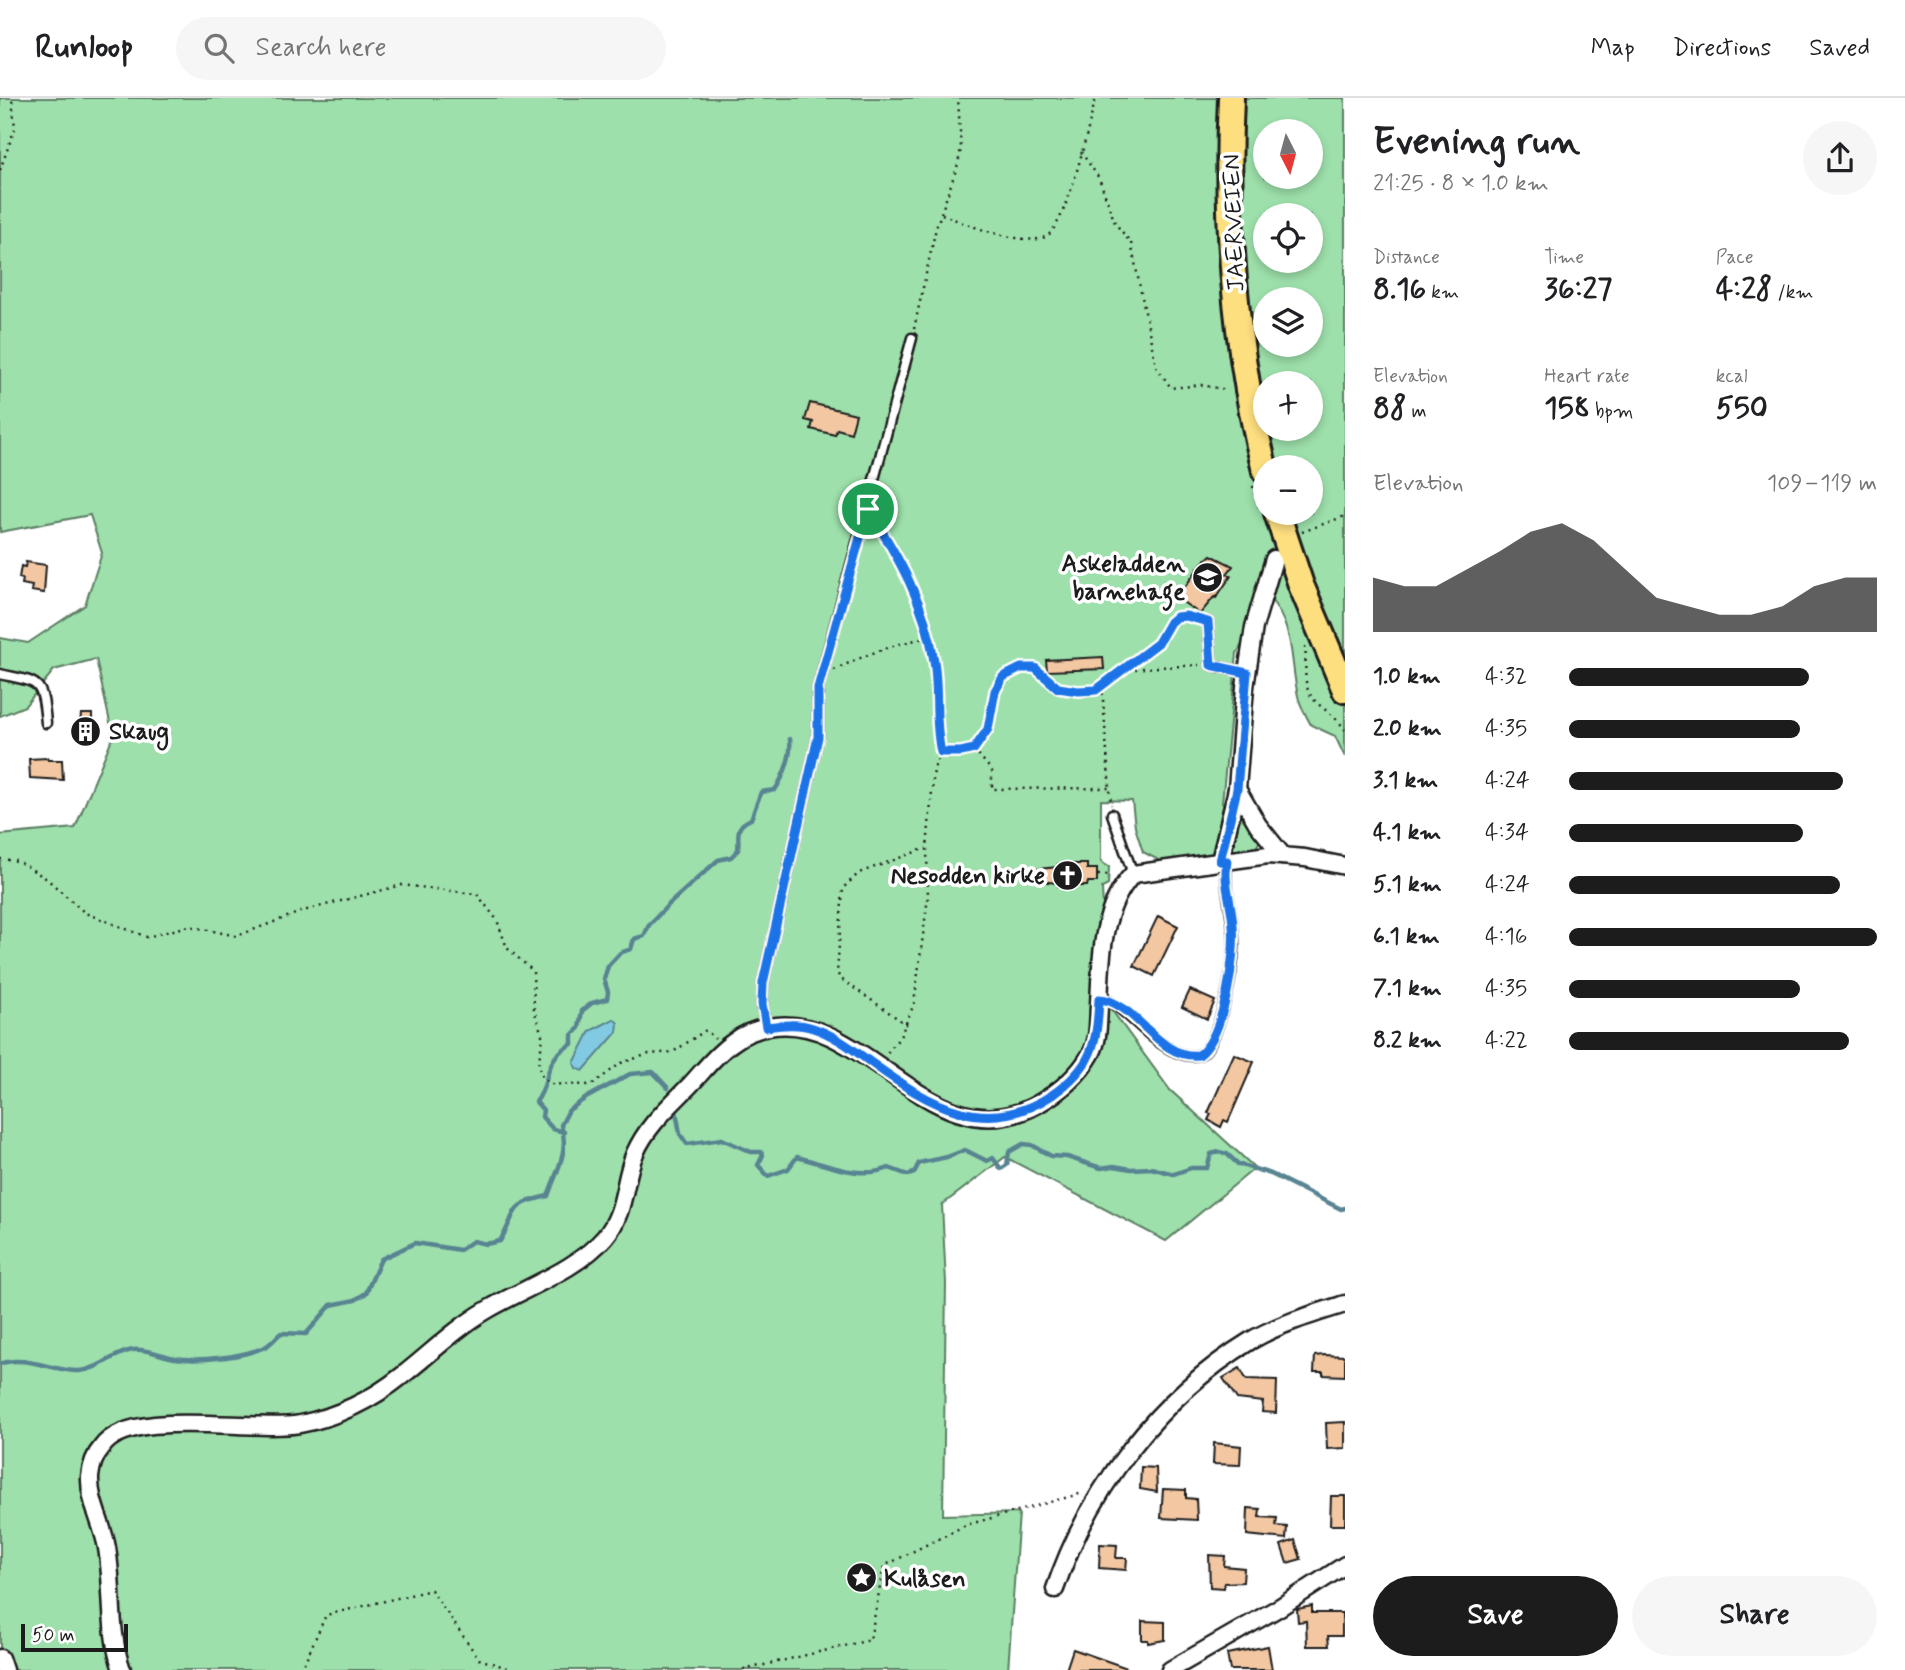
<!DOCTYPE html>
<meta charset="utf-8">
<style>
:root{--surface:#fff;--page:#f6f6f6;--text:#202124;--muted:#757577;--line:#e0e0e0;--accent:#1c1c1c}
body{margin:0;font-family:Mynerve,sans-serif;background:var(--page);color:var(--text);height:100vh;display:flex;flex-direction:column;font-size:26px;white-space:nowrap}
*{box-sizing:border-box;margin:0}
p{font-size:23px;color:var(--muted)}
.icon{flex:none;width:38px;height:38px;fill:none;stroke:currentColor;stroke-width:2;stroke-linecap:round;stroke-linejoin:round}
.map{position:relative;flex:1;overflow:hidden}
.drawer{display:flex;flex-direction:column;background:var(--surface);width:560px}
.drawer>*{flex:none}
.needle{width:46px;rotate:174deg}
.buttons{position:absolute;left:1253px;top:21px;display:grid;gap:14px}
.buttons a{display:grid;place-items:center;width:70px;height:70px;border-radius:50%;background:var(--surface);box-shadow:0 4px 10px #0003;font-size:35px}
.scale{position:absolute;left:21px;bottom:18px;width:107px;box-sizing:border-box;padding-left:7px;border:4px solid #1c1c1c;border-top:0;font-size:19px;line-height:24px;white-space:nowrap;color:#1c1c1c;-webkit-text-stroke:5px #fff;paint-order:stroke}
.pin{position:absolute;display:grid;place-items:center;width:60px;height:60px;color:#fff;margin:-30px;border:4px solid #fff;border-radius:50%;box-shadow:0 2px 7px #0007}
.round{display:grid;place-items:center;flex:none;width:74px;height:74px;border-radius:37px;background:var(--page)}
.summary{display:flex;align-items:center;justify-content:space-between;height:119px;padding:0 28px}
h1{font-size:38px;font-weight:700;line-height:52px}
.metrics{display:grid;grid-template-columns:repeat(3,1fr);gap:10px;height:119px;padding:7px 28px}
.metrics div{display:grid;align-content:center}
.metrics b{font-size:30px;font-weight:700}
.metrics small{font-size:19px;font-weight:400}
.metrics p{font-size:19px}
.chart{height:196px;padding:14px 28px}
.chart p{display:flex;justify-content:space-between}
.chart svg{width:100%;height:126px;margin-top:7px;fill:var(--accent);opacity:.7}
.cta{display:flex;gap:14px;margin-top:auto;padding:14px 28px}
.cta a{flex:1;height:80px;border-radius:42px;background:var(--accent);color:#fff;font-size:28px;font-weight:700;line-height:80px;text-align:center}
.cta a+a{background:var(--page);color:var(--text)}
ul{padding:0 28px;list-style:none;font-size:23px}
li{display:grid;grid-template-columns:112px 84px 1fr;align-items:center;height:52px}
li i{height:18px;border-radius:9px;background:var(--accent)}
header{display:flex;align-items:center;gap:42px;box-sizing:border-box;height:98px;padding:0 35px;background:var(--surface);border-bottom:2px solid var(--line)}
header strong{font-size:33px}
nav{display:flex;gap:38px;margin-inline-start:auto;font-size:24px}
.search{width:490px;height:63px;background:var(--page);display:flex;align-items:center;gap:18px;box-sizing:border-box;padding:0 24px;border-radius:38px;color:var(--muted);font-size:26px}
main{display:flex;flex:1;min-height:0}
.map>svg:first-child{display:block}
.green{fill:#9de0ab;stroke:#5c7e64;stroke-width:2;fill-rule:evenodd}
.water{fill:#81cae1;stroke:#598492;stroke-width:2}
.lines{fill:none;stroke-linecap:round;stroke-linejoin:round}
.stream{stroke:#598492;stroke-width:4.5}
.building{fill:#f2c7a2;stroke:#1c1c1c;stroke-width:2}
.service-casing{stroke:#1c1c1c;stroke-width:13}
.minor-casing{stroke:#1c1c1c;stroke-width:21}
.primary-casing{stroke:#1c1c1c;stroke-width:30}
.path{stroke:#1c1c1c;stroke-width:2.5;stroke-dasharray:2 5;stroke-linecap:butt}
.service{stroke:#fff;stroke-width:8}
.minor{stroke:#fff;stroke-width:16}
.primary{stroke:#fedf80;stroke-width:24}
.route-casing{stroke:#fff;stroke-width:14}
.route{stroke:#1a73e8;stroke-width:9}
.labels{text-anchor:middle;stroke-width:7;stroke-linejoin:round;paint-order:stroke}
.street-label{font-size:24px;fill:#1c1c1c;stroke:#fff}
.poi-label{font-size:24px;font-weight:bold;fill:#1c1c1c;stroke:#fff;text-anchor:end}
</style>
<header>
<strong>Runloop</strong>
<div class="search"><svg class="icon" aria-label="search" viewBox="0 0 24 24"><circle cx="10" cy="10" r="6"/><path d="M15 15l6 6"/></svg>Search here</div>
<nav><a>Map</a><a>Directions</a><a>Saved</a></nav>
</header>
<main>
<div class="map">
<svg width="1345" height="1572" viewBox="0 0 1345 1572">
<rect width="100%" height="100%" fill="#fff"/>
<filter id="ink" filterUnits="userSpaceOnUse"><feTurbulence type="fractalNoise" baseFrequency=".0143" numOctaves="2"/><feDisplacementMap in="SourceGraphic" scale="14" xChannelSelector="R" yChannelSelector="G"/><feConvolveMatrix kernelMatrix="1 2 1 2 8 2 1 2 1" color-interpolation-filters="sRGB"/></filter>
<g filter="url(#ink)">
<path class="green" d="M0 0H1345V659L1335 638 1311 627C1307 619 1302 611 1299 602 1289 563 1297 534 1269 499L1237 555 1222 705 1241 712 1260 742 1256 750 1194 764 1166 766 1143 754 1135 729 1132 703 1101 702V764L1109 769 1108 787 1102 790 1108 907 1170 992 1255 1070 1166 1143 1005 1059 942 1107 946 1185 943 1417 1019 1415 1008 1572H0V737L75 730 113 638 96 561 54 572 25 608 0 618V540L28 545 85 507 102 455 90 417 0 434ZM1265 33H1311V79H1265ZM1265 117H1311V163H1265ZM1265 201H1311V247H1265ZM1265 285H1311V331H1265ZM1265 369H1311V415H1265Z"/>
<path class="water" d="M614 921 618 925 617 934 583 973 576 970 574 965 590 933Z"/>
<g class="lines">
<g class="stream">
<path d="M676 1013 680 1036 687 1046 722 1041 751 1054H761L763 1057 758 1067 768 1078 788 1071 797 1059C826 1066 860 1082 889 1070L908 1077 914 1075 919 1065 947 1059 965 1052 987 1063 993 1060 1001 1071 1007 1067 1009 1054 1023 1046 1032 1047 1051 1058 1067 1059 1101 1070 1114 1068 1131 1071 1151 1070 1174 1076 1191 1070H1207L1211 1056 1219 1054 1227 1056 1238 1066 1271 1076 1341 1111 1345 1110"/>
<path d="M564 1034 553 1031 542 1019 543 1012 536 1004C552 982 542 961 572 946V937L579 930 582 913 592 905 607 901 608 894 604 881 608 868 620 855 631 851 634 841 644 838 649 827 667 808 718 762 731 759 738 752C740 737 733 729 751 721L761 694 775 692C784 678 792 657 790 641"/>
<path d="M0 1266C24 1256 55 1274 79 1273 99 1272 113 1255 133 1252 146 1250 162 1258 175 1260 198 1264 243 1259 265 1249 271 1246 276 1239 281 1235L306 1236 331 1207 355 1202 366 1195 381 1161 415 1145 460 1152 473 1143 486 1146 500 1143C519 1113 506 1107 548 1098 556 1074 570 1053 561 1027L569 1012 586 1000 630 976 653 974 668 990"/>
</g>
</g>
<g class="building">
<path d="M810 305 856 316 851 335 837 331 835 337 811 331 813 324 805 322Z"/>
<path d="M1211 457 1233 468 1227 476 1231 478 1216 500 1214 499 1200 516 1177 500 1202 465Z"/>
<path d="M26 464 46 467 44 495 31 493 32 488 22 486 23 481 19 480 21 468 25 469Z"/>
<path d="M1103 559 1104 571 1047 573 1046 562Z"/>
<path d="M81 616H92V637H79Z"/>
<path d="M47 660 48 662H62L63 682 30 680 29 661Z"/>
<path d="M1058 766H1087V771H1097V784H1088L1087 788H1058V785L1038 783V771L1058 769Z"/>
<path d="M1158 818 1178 828 1154 878 1134 868Z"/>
<path d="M1190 892 1215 903 1207 921 1182 909Z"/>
<path d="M1234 956 1254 964 1228 1024 1224 1022 1221 1029 1208 1022 1211 1016 1208 1015Z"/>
<path d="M1324 1257 1345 1258V1278L1323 1277V1274H1314L1315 1258Z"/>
<path d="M1240 1270 1246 1281 1277 1282 1276 1315 1262 1314 1263 1304 1237 1301 1223 1280Z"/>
<path d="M1345 1324V1350L1327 1351 1326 1325Z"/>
<path d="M1214 1345 1241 1348 1240 1367 1213 1366Z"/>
<path d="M1141 1369 1156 1370 1157 1394 1140 1391Z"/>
<path d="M1163 1391 1186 1392V1400L1196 1401 1197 1422 1161 1420Z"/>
<path d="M1331 1398H1345V1427H1330Z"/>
<path d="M1248 1410 1260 1411 1259 1419 1277 1420 1276 1428 1287 1429 1286 1441 1247 1437Z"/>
<path d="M1295 1442 1301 1461 1287 1465 1281 1447Z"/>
<path d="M1100 1446 1117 1447 1116 1460H1127L1126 1472 1099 1470Z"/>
<path d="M1209 1457 1225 1458 1224 1468 1244 1470 1243 1484 1224 1485V1490L1210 1489Z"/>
<path d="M1312 1508V1515H1342V1538H1328L1329 1548H1307L1306 1523 1298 1524 1297 1511Z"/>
<path d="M1142 1523 1165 1524V1542L1148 1545V1542H1142Z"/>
<path d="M1268 1548 1272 1572H1230L1227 1556Z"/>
<path d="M1073 1551 1127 1570V1572H1066Z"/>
</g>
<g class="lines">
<defs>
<g id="service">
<path d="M1208 524 1211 567 1247 575"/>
<path d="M0 576C39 585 42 580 46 625"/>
<path d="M1112 716 1133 776"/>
<path d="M1099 901 1109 903 1119 910C1138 925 1161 952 1185 957 1190 958 1196 959 1201 956 1220 944 1233 871 1234 849 1235 819 1223 792 1227 763"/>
<path d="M766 929 762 906 763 885 818 639V590L912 240"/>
</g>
<g id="minor">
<path d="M1237 691 1258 727 1283 758"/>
<path d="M1220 763 1237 691 1245 589 1254 529 1274 461"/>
<path d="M1055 1491C1089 1391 1159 1299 1250 1243 1279 1226 1313 1216 1345 1206"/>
<path d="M0 1560 4 1572"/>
<path d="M122 1572C108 1532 114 1491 107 1450 103 1426 89 1404 90 1379 91 1368 95 1357 102 1349 130 1308 253 1335 300 1326 337 1319 373 1301 403 1277 431 1255 456 1230 487 1212 524 1190 577 1172 605 1139 626 1115 623 1083 635 1055 648 1026 670 1008 691 986 704 972 716 956 732 945 742 937 756 931 769 929 867 911 932 1065 1038 1006 1059 994 1079 977 1091 956 1099 942 1098 924 1099 908 1101 863 1100 811 1133 776L1268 757 1305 760 1345 768"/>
<path d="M1170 1572 1280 1509 1345 1467"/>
</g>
<g id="primary">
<path d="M1231 0C1225 126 1235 251 1265 373"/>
<path d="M1277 415 1301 487 1345 592"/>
</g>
</defs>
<use href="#service" class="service-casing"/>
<use href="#minor" class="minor-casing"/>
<use href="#primary" class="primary-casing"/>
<g class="path">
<path d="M1081 54 1099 80 1115 125 1131 145 1156 268 1171 290 1201 287 1228 292"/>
<path d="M0 72 15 30 12 0"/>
<path d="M942 116C963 126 1026 149 1045 139 1068 128 1088 27 1096 0"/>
<path d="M914 231 936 130 958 66 961 50 958 0"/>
<path d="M1253 388 1258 409"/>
<path d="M876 423 897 457 926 525 935 564 936 632 941 654 934 670 927 750 928 799 914 906 900 939 887 955"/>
<path d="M1302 434 1345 418"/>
<path d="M1305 548C1307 562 1303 578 1308 592 1313 607 1336 616 1345 632"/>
<path d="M834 572C865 557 896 545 930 539"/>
<path d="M1120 573 1158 545 1176 519 1198 521"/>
<path d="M1102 588 1111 707"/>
<path d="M974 651 992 673V691L1109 690"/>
<path d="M941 654 974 651 988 631 999 582C1035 550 1045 592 1076 593 1108 595 1103 577 1123 573 1148 568 1175 569 1199 567"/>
<path d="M0 761 18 763 47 781 85 815 147 839 189 828 237 838 303 813 402 787 477 796 497 822 507 850 533 873 534 912 543 940 538 967 542 979 551 986 592 987 621 965 649 956 673 954 706 932 715 941"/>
<path d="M1098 777H1112"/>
<path d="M907 927 841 881 837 875 843 790 859 775 926 750"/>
<path d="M301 1572 326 1517 431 1492 479 1561 514 1572"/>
<path d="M743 1572 870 1542 884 1468 966 1427 1083 1395"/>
</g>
<use href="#service" class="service"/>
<use href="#minor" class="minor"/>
<use href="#primary" class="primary"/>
</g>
</g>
<g class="lines" filter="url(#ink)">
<defs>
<path id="route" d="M868 411C898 458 926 507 934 563 939 594 934 624 941 654H961L974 651 988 631 995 593 1003 579 1021 570H1035L1058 590 1078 593 1096 592 1158 545 1170 524 1176 519 1186 518 1208 524 1211 567 1247 575 1237 691 1220 763H1227C1223 786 1232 805 1233 828 1236 858 1224 939 1199 957 1157 962 1136 903 1099 901 1097 947 1092 969 1052 997 986 1041 930 1007 873 966 855 953 835 937 813 930 798 925 782 927 766 929L762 906 763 885 818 639V590Z"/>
</defs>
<use href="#route" class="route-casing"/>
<use href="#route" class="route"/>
</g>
<defs>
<symbol id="school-disc" viewBox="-11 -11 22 22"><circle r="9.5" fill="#1c1c1c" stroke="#fff"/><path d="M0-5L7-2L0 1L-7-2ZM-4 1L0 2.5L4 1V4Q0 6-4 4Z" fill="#fff"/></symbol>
<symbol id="building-disc" viewBox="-11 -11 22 22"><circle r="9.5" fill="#1c1c1c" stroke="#fff"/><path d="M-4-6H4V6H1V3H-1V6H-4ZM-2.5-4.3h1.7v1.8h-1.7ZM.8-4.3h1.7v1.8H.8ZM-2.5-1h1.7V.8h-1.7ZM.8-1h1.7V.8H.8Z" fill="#fff"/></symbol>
<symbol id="church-disc" viewBox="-11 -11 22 22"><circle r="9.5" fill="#1c1c1c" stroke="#fff"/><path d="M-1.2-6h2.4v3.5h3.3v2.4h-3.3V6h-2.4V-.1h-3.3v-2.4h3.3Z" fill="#fff"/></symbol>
<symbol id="sight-disc" viewBox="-11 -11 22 22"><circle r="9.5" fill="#1c1c1c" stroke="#fff"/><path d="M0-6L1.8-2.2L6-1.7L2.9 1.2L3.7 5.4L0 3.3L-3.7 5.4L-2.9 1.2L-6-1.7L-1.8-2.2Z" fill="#fff"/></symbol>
</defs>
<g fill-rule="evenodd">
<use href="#school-disc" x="1190" y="462" width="35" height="35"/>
<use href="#building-disc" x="68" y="616" width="35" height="35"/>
<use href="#church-disc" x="1050" y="760" width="35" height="35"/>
<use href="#sight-disc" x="844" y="1462" width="35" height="35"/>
</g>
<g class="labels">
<g class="street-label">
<text transform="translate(1233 125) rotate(-92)" y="8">JAERVEIEN</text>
</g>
<g class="poi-label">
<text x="1185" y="473">Askeladden<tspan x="1185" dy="28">barnehage</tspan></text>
<text x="109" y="641" text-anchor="start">Skaug</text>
<text x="1045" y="785">Nesodden kirke</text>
<text x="884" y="1488" text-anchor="start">Kulåsen</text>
</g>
</g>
</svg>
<div class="buttons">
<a><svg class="needle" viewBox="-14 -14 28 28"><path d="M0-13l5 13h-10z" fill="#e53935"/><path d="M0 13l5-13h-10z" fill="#757577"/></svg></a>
<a><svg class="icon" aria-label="locate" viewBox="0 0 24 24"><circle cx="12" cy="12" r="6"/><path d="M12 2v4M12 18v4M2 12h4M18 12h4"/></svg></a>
<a><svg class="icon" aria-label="layers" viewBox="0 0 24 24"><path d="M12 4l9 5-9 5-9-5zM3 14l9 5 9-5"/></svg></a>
<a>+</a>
<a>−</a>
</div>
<div class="scale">50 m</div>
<div class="pin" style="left:868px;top:411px;background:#1e9e55"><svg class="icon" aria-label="arrive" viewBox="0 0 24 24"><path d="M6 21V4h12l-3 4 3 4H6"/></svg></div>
</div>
<section class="drawer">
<div class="summary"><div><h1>Evening run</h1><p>21:25 · 8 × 1.0 km</p></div><a class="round"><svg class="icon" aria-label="share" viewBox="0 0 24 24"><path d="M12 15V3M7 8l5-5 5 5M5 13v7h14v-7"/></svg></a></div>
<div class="metrics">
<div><p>Distance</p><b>8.16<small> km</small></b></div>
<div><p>Time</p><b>36:27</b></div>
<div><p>Pace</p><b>4:28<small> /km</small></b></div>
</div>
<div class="metrics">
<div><p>Elevation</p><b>88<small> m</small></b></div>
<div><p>Heart rate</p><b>158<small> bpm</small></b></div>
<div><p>kcal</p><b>550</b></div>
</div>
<div class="chart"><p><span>Elevation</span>109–119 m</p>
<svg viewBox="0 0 160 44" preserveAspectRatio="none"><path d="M0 44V25L10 28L20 28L30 22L40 16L50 9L60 6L70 12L80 22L90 32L100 35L110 38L120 38L130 35L140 28L150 25L160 25V44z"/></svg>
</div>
<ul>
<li><b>1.0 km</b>4:32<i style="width:78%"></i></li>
<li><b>2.0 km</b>4:35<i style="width:75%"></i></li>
<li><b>3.1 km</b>4:24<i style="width:89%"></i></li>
<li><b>4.1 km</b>4:34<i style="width:76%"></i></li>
<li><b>5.1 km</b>4:24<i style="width:88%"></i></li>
<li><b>6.1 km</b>4:16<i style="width:100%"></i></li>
<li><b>7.1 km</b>4:35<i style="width:75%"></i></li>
<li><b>8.2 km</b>4:22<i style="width:91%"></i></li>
</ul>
<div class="cta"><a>Save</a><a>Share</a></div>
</section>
</main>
